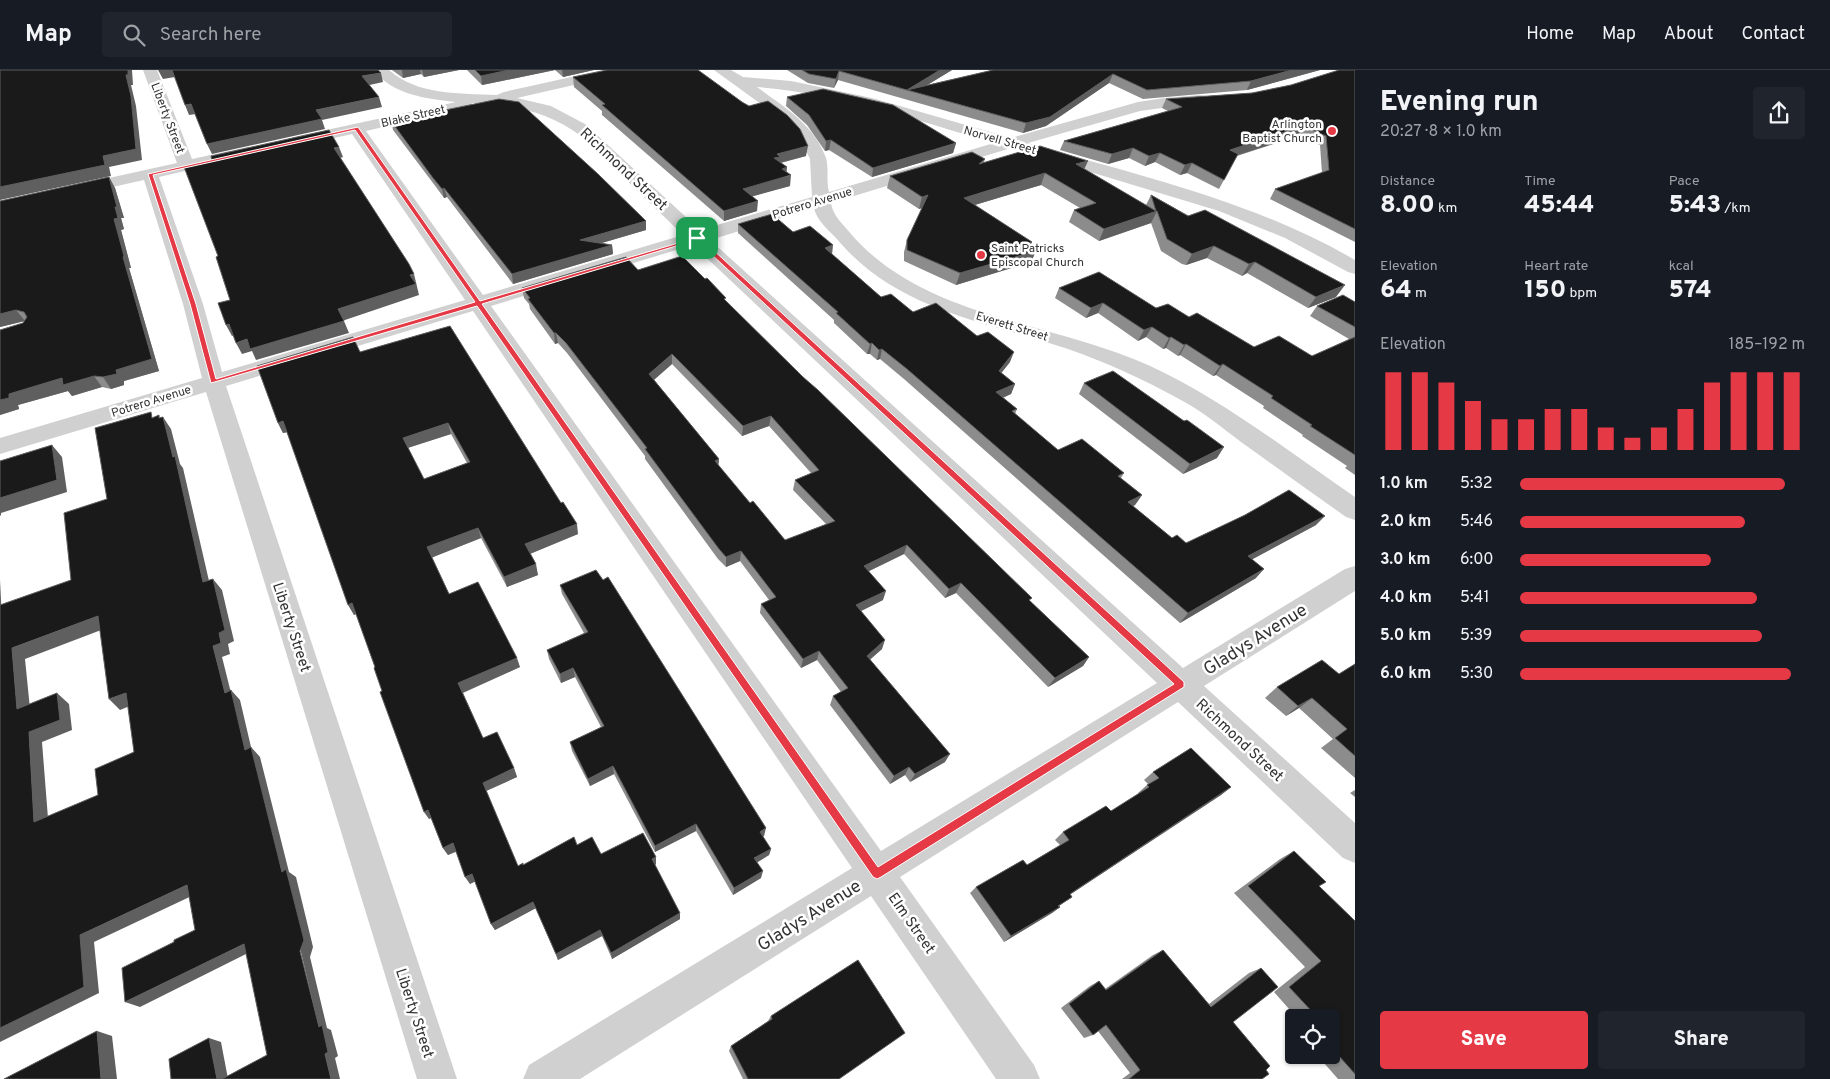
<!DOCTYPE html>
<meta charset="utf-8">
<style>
:root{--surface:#171b24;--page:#20242c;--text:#f1f3f6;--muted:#9ea1a6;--line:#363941;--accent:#e63946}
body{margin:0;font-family:Overpass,sans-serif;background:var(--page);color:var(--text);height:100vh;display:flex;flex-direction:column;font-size:19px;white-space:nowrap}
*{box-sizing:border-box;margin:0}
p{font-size:16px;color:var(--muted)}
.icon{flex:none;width:28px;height:28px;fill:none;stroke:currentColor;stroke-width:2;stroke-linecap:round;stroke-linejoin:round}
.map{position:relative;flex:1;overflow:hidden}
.panel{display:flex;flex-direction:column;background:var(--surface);width:475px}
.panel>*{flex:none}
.buttons{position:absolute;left:1285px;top:939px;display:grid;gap:10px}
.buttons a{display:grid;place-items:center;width:55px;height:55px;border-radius:5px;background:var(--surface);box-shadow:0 1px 4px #0004;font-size:25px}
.pin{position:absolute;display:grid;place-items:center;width:42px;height:42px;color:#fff;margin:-21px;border-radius:10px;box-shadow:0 2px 8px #0006}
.round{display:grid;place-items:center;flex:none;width:52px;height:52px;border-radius:5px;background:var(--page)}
.summary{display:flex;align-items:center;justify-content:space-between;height:85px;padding:0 25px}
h1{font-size:28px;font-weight:800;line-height:38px}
.metrics{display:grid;grid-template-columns:repeat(3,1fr);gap:8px;height:85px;padding:5px 25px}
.metrics div{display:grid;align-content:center}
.metrics b{font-size:25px;font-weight:800}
.metrics small{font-size:14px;font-weight:400}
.metrics p{font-size:14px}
.chart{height:140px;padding:10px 25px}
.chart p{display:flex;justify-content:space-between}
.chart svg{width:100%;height:90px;margin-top:5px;stroke:var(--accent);stroke-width:6}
.action{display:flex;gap:10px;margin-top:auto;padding:10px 25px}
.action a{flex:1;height:58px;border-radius:5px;background:var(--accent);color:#fff;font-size:20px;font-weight:800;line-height:58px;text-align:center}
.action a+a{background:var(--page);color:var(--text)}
ul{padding:0 25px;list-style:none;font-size:16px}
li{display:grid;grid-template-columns:80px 60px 1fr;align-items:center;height:38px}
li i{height:12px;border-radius:6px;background:var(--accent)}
header{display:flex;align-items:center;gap:30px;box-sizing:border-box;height:70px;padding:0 25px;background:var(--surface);border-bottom:1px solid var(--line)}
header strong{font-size:24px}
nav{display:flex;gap:28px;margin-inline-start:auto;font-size:18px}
.search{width:350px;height:45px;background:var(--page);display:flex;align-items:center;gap:12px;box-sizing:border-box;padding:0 18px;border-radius:5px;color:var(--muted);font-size:19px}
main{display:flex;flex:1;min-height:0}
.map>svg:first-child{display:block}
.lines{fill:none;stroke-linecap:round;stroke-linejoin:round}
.minor{fill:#d0d0d0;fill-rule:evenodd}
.wall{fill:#8c8c8c;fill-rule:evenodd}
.shaded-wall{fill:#5f5f5f}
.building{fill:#1a1a1a;stroke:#5f5f5f;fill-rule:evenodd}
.route{fill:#e63946;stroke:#fff;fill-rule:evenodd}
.poi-dot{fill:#e63946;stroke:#fff;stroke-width:2}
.labels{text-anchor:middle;stroke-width:5;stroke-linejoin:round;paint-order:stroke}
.far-street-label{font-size:12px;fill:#333;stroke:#fff}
.far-poi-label{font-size:12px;fill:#333;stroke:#fff;text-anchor:end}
.street-label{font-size:15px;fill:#333;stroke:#fff}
.near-street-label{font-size:18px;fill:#333;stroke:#fff}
</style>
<header>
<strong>Map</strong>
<div class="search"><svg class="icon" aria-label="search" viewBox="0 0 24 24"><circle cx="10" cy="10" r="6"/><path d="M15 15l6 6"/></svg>Search here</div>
<nav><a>Home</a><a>Map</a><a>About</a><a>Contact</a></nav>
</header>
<main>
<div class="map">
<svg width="1355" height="1009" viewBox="0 0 1355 1009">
<rect width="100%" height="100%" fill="#fff"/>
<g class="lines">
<path class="minor" d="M143 0H157L192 89 248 77 254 79 256 82 254 85 159 107 203 234 222 302 465 230 352 64 294 77 288 75 286 72 288 69 294 67 456 32C428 29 392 25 374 0H389C418 26 461 23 497 25L504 22 603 0H629L627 3 622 4 517 28 551 36 585 54 700 160 812 127 810 89 800 68 787 53 714 0H731L743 7 791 11 872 28 1011 68 1138 32 1164 28 1201 25 1206 26 1208 29 1206 32 1140 41 1028 73C1139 106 1254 131 1355 190V204L1348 202 1285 168 1219 141 1011 78 831 133C833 146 843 154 851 164 925 249 1051 251 1148 295 1222 329 1288 381 1355 427V450L1346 447C1311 422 1276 397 1241 372 1224 359 1207 345 1188 334 1155 315 1119 298 1082 284 995 252 900 245 836 168 828 160 816 149 814 138L710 170 1183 598 1345 499 1355 496V521L1204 616 1355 753V793L1343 788 1178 632 900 807 1034 995 1040 1009H996L871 826 580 1009H523L529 995 852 798 473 241 226 316 457 1009H417L206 322 0 384V368L202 308 183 234 144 110 0 142V132L177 93ZM757 17C838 23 916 50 994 73L829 122C826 111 829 98 826 88 814 54 784 37 757 17ZM472 33C513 35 548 41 581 66L683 165 483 225 366 61 470 37ZM693 175 1157 613 881 781 491 236Z"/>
</g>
<g class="wall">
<path d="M392 0H459L424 7 421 4 403 8Z"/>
<path d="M467 0H594L563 7 555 0 482 15Z"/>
<path d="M787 0H952L927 15 993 0H1320L1247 20 1143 29 1109 13 1046 56 1023 63 838 10 834 18 808 13Z"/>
<path d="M1355 0V172L1270 129 1275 119 1322 103 1320 75 1298 66 1237 86 1219 119 1187 103 1180 105 1155 92 1145 96 1129 88 1108 94 1060 80 1064 71 1168 41 1162 38 1166 29 1252 23 1291 15Z"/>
<path d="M573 7 806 86 781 93 787 97 786 102 790 116 752 126 757 141 724 151 602 45V41L574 17Z"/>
<path d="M787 27 956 73 953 83 872 107 829 80 825 81 807 55 786 36Z"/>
<path d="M391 51 646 151V160L602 173 612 175 613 184 513 214 447 127 444 128 436 117 393 60Z"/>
<path d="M985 89 984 92 1084 99 1146 135 1151 125 1336 227 1308 238 1247 203 1242 206 1207 188 1186 195 1182 194 1161 181 1151 153 1099 171 1069 152 1074 140 1080 138 1041 115 975 135 1032 172 1030 177 1036 181 1031 192 956 215 904 191V182L907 170 922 138 919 139 887 118 890 106Z"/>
<path d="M109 107 115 118 124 148H121L124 159 121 160 131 198H129L159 301 124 311V315L111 319 102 317 72 326 68 321 18 335 19 339 0 345V260L23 253 24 251 0 257V131Z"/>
<path d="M738 154 793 162 832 184 881 227 913 242 1010 292 1001 303 1015 314 1011 324 1003 328 1017 339 1015 344 1058 380 1124 403 1121 408 1142 425 1135 435 1133 436 1172 468 1186 473 1316 455 1252 489 1256 508 1180 553 904 309 880 289 877 290 870 284H867L834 253V250L738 163Z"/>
<path d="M638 200 726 231 1030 531 1089 587 1083 596 1048 617 956 523 945 528 904 484 869 501 883 530 861 541 882 579 870 589 945 692 910 712 905 705 890 714 830 635 833 626 841 622 817 590 801 598 760 543 761 534 769 530 740 491 726 497 718 489 645 389V386L567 283 558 273 555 274 530 239 529 234 524 228 522 218ZM672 294 742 366 769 356 811 403 795 410 793 420 826 454 785 470 750 433 718 395 719 389 654 310Z"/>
<path d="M1059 218 1156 238 1189 247 1254 277 1312 286 1349 269 1310 246 1317 236 1355 232V405L1345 398 1347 396 1302 366 1303 365 1263 338 1264 336 1216 305 1213 306 1180 285 1178 286 1166 278 1163 279 1146 267 1138 271 1098 243 1086 248 1055 228Z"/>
<path d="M450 256 578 464 530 484 538 505 507 517 481 468 432 487 449 524 520 597 463 623 483 668 514 698 517 707 486 721 518 796 523 795 577 775 601 784 656 787V794L655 795 680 849 612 889 602 866 558 890 536 838 495 860 491 854 475 811 470 814 456 781 448 785 443 778 431 748 429 749 382 621 375 597 356 544 354 545 287 362 283 363 278 353 360 282ZM451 364 467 393 424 409 408 378Z"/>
<path d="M1084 313 1217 388 1183 404 1079 324Z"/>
<path d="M560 515 764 766H763L771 779 769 785 757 792 761 808 733 825 696 761 655 782 614 704 590 716 572 681 570 672 601 657 575 607 561 613 549 589 547 580 584 563 562 524Z"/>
<path d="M1355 594V708L1321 678 1333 669 1299 638 1286 646 1265 628 1277 617 1339 604Z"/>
<path d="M1153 702 1231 717 1221 725 1070 824 1072 827 1059 836 1060 837 1052 843 1004 872 970 823 976 817 1027 795 1060 775 1055 770 1063 762 1111 741 1139 724 1138 723 1148 714 1144 710Z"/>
<path d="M1355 720V727L1350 723Z"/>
<path d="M1294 781 1319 816 1355 851V1009H1338L1317 985H1331V948H1297L1274 922 1305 897 1234 823 1280 789Z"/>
<path d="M1163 880 1209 934 1249 903 1261 898 1233 952 1266 1000 1262 1009H1122L1130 1003 1098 961 1093 965 1084 968 1061 938 1090 916 1099 911 1105 919 1153 885Z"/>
<path d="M771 946 840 1009H743L729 981 731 976 768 951Z"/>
</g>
<g class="shaded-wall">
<path d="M128 0H132L133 15H131L136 36 142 90 109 97 111 106 0 130V117L103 86Z"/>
<path d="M158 0H172L175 7 163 9Z"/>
<path d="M402 0H420L421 4 403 8Z"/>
<path d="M422 0H459L424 7Z"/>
<path d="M509 0H555L482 15 481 6Z"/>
<path d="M562 0H594L563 7Z"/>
<path d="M940 0H952L916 22 907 20 905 29 907 20Z"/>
<path d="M1292 0H1320L1247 20 1251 11Z"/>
<path d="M839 1 838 10 834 18 836 9Z"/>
<path d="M381 3 383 12 365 16 362 6Z"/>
<path d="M1113 4 1109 13 1046 56 1023 63 1026 53Z"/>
<path d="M379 27 382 37 322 50 325 59 212 84 207 74 316 40Z"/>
<path d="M191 34 196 44 189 45 185 35Z"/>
<path d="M1303 56 1298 66 1225 89 1230 80Z"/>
<path d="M831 70 829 80 825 81 826 71Z"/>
<path d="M956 73 953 83 872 107 873 98Z"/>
<path d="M808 76 806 86 779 93 774 88 777 84Z"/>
<path d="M339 77 343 87 337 89 334 78Z"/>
<path d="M1133 78 1129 88 1108 94 1112 84Z"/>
<path d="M1160 83 1155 92 1145 96 1149 86Z"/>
<path d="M1088 91 1083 102 1076 94Z"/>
<path d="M1192 93 1187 103 1180 105 1185 95Z"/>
<path d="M787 97 786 107 791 105 790 116 743 129V119L782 99Z"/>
<path d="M1045 103 1041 115 961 139 964 128Z"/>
<path d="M109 107 115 118 124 148H121L124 159 121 160 131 198H129L159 301 124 311V315L111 319 103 307 116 300 123 187 114 149 115 137Z"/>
<path d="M444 118 447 127 444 128 442 119Z"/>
<path d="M928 125 925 137 919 139 922 127Z"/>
<path d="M758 131 757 141 724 151V141Z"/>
<path d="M1157 141 1151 153 1099 171 1104 159Z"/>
<path d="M646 151V160L581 179 580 170Z"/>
<path d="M1032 172 1028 183 1036 181 1031 192 956 215 960 203Z"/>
<path d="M612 175 613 184 513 214 512 204Z"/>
<path d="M833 175 832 185 825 178Z"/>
<path d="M1214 176 1207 188 1186 195 1192 184Z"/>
<path d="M1255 192 1247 203 1242 206 1249 194Z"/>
<path d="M414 204 419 225 342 251 338 239Z"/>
<path d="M1345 215 1336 227 1308 238 1316 227Z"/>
<path d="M1103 233 1098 243 1086 248 1091 238Z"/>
<path d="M16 240 25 251 0 257V244Z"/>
<path d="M344 251 349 263 256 290 252 281 242 284 236 273 247 269Z"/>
<path d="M229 254 235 265 232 266 226 255Z"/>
<path d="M1152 257 1146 267 1138 271 1144 260Z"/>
<path d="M554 263H556L558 273 555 274Z"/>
<path d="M1171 267 1166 278 1163 279 1169 268Z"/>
<path d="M872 273 870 284H867L870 274Z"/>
<path d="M1186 274 1180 285 1178 286 1184 275Z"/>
<path d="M882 279 880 289 877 290 879 280Z"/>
<path d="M1014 282 1010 292 995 311 999 301Z"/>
<path d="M672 284V294L649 314V304Z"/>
<path d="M1223 294 1216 305 1213 306 1220 296Z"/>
<path d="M94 306 102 317 72 326 68 321 18 335 19 339 0 345V330L9 324 62 308Z"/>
<path d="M1015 314 1011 324 992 332 996 322Z"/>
<path d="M159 345 165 355 163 347 171 359 180 394 183 398 212 524 203 512 173 387Z"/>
<path d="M771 346 769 356 742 366 743 356Z"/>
<path d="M283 351 288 362 283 363 278 353Z"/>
<path d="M448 353 451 364 407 378 403 368Z"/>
<path d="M52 375 62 387 67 422 1 443V445L0 446V428Z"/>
<path d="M1224 377 1217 388 1183 404 1190 394Z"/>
<path d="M719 389 718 399 715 391Z"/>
<path d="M1142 425 1135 435 1122 442 1128 432Z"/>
<path d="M1325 446 1316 455 1240 496 1248 486Z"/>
<path d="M577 454 578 464 527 485 525 474Z"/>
<path d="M478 458 481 468 431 488 427 477Z"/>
<path d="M907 475 904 484 861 505 864 496Z"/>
<path d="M741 481 740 491 726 497V487Z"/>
<path d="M536 494 538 505 507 517 504 507Z"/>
<path d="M1264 499 1256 508 1180 553 1188 543Z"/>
<path d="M213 509 222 520 234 571 228 574 230 584 222 587 232 627 231 620 240 630 251 677 260 687 289 802 296 807 313 877 310 887 327 958 331 960 338 986 335 988 340 1009H331L282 802 245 680 225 623 213 576 219 563Z"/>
<path d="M0 510 2 550 0 549Z"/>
<path d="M961 513 956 523 945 528 949 519Z"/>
<path d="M886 521 883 530 853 545 856 535Z"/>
<path d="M352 533 358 543 354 545 348 535Z"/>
<path d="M98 546 109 557 25 589 31 649 17 639 12 578Z"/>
<path d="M885 570 882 579 864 595 867 586Z"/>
<path d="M819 581 817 590 801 598 803 589Z"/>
<path d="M1089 587 1083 596 1048 617 1055 608Z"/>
<path d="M517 588 520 597 462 623 458 613Z"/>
<path d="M573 598 575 607 561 613 560 604Z"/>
<path d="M57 623 69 634 72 660 42 672 49 761 34 752 29 662Z"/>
<path d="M126 623 137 633 120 640 109 629Z"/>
<path d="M1312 628 1299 638 1286 646 1298 636Z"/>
<path d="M950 684 945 692 910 712 915 704Z"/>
<path d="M613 696 614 704 590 716 588 709Z"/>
<path d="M909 697 905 705 890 714 894 706Z"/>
<path d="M514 698 517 707 486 721 483 713Z"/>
<path d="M1231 717 1221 725 1062 830 1070 824Z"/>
<path d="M428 740 433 747 429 749 424 742Z"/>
<path d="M696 754V761L655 782V776Z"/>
<path d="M766 758 764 766 759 769 760 762Z"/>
<path d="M453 773 458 781 448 785 443 778Z"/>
<path d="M771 779 769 785 753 795 754 788Z"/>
<path d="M656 787V794L652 796V789Z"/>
<path d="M763 801 761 808 733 825 734 818Z"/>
<path d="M472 804 476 811 470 814 465 807Z"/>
<path d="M187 815 198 823 94 872 99 923 0 972V958L80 865Z"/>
<path d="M533 832 536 838 495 860 491 854Z"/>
<path d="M1060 837 1052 843 1004 872 1011 866Z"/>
<path d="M680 843V849L612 889 611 883Z"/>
<path d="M600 860 602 866 558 890 556 884Z"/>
<path d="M244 874 254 880 140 937 125 932Z"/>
<path d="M97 961 112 966 117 1009H101Z"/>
<path d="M209 968 221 972 228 1009H217Z"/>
</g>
<g class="building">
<path d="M0 0H128V5H126L131 26 136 79 103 86 105 95 0 117Z"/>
<path d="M172 0H378L381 3 362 6 379 27 316 40 322 49 207 74 191 34 185 35Z"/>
<path d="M475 0H509L481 6Z"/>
<path d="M607 0H698L742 32 749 36 768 31 787 45 800 59 808 76 777 84 780 87 774 88 787 97 782 99 791 105 743 119 758 131 724 141 602 35 605 34 573 7Z"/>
<path d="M802 0H940L907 20 839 1 836 9 809 4Z"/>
<path d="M993 0H1292L1251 11 1147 20 1113 4 1050 47 1026 53 907 20Z"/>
<path d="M1339 0H1355V159L1275 119 1329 100 1326 66 1303 56 1230 80 1238 84 1224 110 1192 93 1185 95 1160 83 1149 86 1133 78 1112 84 1064 71 1182 37 1166 29 1252 23 1291 15Z"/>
<path d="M823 19 893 35 956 73 873 98 831 70 826 71 809 45 787 27Z"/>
<path d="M499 29 519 32 598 104 646 151 580 170 612 175 512 204 444 118 442 119 433 108 391 51Z"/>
<path d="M329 60 339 77 334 78 409 194 414 204 410 205 416 214 338 239 344 251 250 279 247 269 236 273 229 254 226 255 218 233 230 230 216 187 218 186 184 97 212 91 211 86Z"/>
<path d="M1040 76 1088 91 1076 94 1156 141 1151 125 1188 146 1205 140 1345 215 1316 227 1255 192 1249 194 1214 176 1192 184 1189 182 1167 169 1157 141 1104 159 1074 140 1096 133 1045 103 964 128 1032 172 1026 174 1036 181 960 203 907 180V170L928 125 922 127 890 106 972 82 985 89 979 94Z"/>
<path d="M109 107 117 137H115L118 148 114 149 124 186 123 187 152 289 116 300 117 304 103 307 94 306 63 315 62 308 9 324V328L0 330V260L23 253 27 247 24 242 16 240 0 244V131Z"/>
<path d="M772 144 793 162 810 156 833 175 825 178 881 227 891 224 913 242 936 233 977 266 988 262 1014 282 999 301 1015 314 996 322 1017 339 1012 341 1058 380 1082 369 1124 403 1118 406 1142 425 1128 432 1172 468 1177 465 1186 473 1245 445 1289 420 1325 446 1248 486 1264 499 1188 543 907 299 882 279 879 280 872 273 870 274 836 243 838 242 738 154Z"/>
<path d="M682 186 705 209 707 208 726 228 724 229 803 307 818 320 1032 528 1029 530 1089 587 1055 608 961 513 949 519 907 475 864 496 886 521 856 535 885 570 867 586 950 684 915 704 909 697 894 706 833 626 848 618 819 581 803 589 761 534 776 527 741 481 726 487 719 479 645 379 647 378 566 273 556 263H554L528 229 530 228 522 218 626 187 638 200ZM672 284 743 356 771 346 819 400 795 410 835 451 785 470 753 431 750 433 715 391 719 389 649 304Z"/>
<path d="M1099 202 1156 238 1168 234 1189 247 1197 243 1254 277 1279 266 1312 286 1355 267V385L1310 356 1312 355 1271 328 1273 326 1223 294 1220 296 1186 274 1184 275 1171 267 1169 268 1152 257 1144 260 1103 233 1091 238 1059 218Z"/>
<path d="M1343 225 1355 232V257L1317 236Z"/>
<path d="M450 256 561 433 563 432 577 454 525 474 536 494 504 507 478 458 427 477 449 524 478 512 517 588 458 613 483 668 497 662 514 698 483 713 518 796 523 793V795L574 767 577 775 592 767 601 784 643 763 656 787 652 789 680 843 611 883 600 860 556 884 533 832 491 854 472 804 465 807 453 773 443 778 428 740 424 742 380 622 382 621 374 598 375 597 352 533 348 535 283 351 278 353 257 296 353 267 360 282ZM448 353 470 392 424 409 403 368Z"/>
<path d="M1113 301 1184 351 1187 350 1224 377 1190 394 1084 313Z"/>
<path d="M151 342 152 348 159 345V348L163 347 173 387 175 386 203 512 213 509 225 560 219 563 221 573 213 576 225 623 231 620 245 680 251 677 282 802 286 799 304 870 300 881 319 957 322 955 328 982 325 984 331 1009H222L267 985 244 874 125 932 122 898 174 872V870L195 860 187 815 80 865 84 917 0 958V535L71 510 64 443 107 429 95 358ZM98 546 109 629 126 623 134 682 95 699 98 725 34 752 29 662 60 650 57 623 17 639 12 578Z"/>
<path d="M52 375 57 410 0 428V391Z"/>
<path d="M596 500 603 510 608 507 766 758 760 762 771 779 754 788 763 801 734 818 696 754 655 776 613 696 588 709 570 672 604 656 573 598 560 604 547 580 588 562 560 515Z"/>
<path d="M1322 590 1339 604 1355 594V686L1335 668 1347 659 1312 628 1298 636 1277 617Z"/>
<path d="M1191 678 1231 717 1070 824 1072 827 1058 836 1060 837 1011 866 976 817 1023 790 1027 795 1069 770 1063 762 1106 736 1111 741 1149 717 1147 715 1159 708 1153 702Z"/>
<path d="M1294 781 1326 812 1319 816 1355 851V1004L1331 977V964L1332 963 1331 962V948H1318L1289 917 1321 891 1248 816Z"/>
<path d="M1163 880 1211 937 1261 898 1278 917 1233 952 1270 996 1266 1000 1269 1004 1262 1009H1129L1140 1000 1106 955 1093 965 1069 934 1099 911 1106 920Z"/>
<path d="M858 890 905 963 839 1009H748L731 976 772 949 771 946Z"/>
<path d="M97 961 101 1009H4Z"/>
<path d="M209 968 217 1009H171L169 989Z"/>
</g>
<path class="route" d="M358 57 480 231 699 167 1184 612V617L881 807 877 809 873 807 477 236 211 313 190 234 148 104ZM355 60 475 232 216 309 196 234 153 105ZM696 170 1174 614 878 797 482 234Z"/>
<g class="poi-dot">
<circle cx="1332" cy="61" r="5"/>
<circle cx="981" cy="185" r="5"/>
</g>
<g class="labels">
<g class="far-street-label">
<text transform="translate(413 46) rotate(-13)" y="4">Blake Street</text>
<text transform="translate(168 48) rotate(69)" y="4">Liberty Street</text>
<text transform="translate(1000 70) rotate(16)" y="4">Norvell Street</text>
<text transform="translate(812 133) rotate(-17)" y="4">Potrero Avenue</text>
<text transform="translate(1012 256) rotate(17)" y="4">Everett Street</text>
<text transform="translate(151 331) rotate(-17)" y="4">Potrero Avenue</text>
</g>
<g class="far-poi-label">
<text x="1322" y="58">Arlington<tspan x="1322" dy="14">Baptist Church</tspan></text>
<text x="991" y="182" text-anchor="start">Saint Patricks<tspan x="991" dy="14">Episcopal Church</tspan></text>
</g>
<g class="street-label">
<text transform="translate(624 99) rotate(43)" y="5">Richmond Street</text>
<text transform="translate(292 557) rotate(72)" y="5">Liberty Street</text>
<text transform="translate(1240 670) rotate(43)" y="5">Richmond Street</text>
<text transform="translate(912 853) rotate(55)" y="5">Elm Street</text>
<text transform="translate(415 943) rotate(72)" y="5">Liberty Street</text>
</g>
<g class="near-street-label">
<text transform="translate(1255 569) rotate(-32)" y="6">Gladys Avenue</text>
<text transform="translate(809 845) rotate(-32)" y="6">Gladys Avenue</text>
</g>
</g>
</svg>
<div class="buttons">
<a><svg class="icon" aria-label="locate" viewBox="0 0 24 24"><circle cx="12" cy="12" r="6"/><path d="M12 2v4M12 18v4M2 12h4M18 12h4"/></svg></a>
</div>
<div class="pin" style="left:697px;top:168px;background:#1e9e55"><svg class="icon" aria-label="arrive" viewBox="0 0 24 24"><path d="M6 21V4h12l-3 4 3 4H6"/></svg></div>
</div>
<section class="panel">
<div class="summary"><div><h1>Evening run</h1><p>20:27 · 8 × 1.0 km</p></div><a class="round"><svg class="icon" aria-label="share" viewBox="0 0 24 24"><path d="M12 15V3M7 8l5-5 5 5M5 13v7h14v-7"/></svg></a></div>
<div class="metrics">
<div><p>Distance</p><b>8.00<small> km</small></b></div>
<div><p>Time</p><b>45:44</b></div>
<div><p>Pace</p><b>5:43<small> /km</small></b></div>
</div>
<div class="metrics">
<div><p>Elevation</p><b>64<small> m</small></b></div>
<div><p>Heart rate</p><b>150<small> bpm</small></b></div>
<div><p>kcal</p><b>574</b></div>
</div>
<div class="chart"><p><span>Elevation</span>185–192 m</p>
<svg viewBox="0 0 160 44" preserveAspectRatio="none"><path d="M5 44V6M15 44V6M25 44V11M35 44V20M45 44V29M55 44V29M65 44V24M75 44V24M85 44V33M95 44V38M105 44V33M115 44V24M125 44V11M135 44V6M145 44V6M155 44V6"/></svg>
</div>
<ul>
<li><b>1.0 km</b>5:32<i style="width:93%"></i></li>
<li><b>2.0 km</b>5:46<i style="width:79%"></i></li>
<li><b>3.0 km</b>6:00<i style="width:67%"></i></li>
<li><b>4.0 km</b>5:41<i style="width:83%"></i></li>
<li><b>5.0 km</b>5:39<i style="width:85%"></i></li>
<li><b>6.0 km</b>5:30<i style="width:95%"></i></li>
</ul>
<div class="action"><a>Save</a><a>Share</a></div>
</section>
</main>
